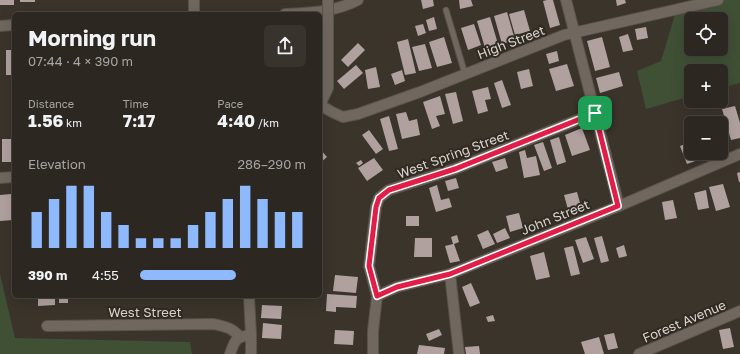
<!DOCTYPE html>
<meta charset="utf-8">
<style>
:root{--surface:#2c2720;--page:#38332d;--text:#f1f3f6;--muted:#a6a5a5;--line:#48443e;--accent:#8eb9fc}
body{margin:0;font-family:"Golos Text",sans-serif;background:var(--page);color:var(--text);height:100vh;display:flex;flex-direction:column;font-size:15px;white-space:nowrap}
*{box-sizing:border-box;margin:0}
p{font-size:13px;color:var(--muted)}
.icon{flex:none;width:22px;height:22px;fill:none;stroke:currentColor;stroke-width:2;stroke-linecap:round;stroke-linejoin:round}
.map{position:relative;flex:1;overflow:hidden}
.side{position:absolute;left:12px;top:12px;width:310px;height:286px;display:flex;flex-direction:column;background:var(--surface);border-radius:6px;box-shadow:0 4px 16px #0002,0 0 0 1px var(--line)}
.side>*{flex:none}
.buttons{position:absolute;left:684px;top:12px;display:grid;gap:8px}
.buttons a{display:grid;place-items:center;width:44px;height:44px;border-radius:6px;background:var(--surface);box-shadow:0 4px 16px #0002,0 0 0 1px var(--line);font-size:20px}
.pin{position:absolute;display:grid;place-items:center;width:34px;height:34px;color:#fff;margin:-17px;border-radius:8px;box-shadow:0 2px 6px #0006}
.round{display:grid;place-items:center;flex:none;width:42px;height:42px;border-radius:6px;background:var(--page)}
.summary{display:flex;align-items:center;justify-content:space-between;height:68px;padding:0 16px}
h1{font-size:22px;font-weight:700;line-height:30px}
.figures{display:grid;grid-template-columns:repeat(3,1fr);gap:6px;height:68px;padding:4px 16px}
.figures div{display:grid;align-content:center}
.figures b{font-size:17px;font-weight:700}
.figures small{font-size:11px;font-weight:400}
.figures p{font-size:11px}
.chart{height:112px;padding:8px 16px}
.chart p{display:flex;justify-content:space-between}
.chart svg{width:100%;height:72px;margin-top:4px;stroke:var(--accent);stroke-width:6}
ul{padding:0 16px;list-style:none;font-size:13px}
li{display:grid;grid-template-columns:64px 48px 1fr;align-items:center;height:30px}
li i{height:10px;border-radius:5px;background:var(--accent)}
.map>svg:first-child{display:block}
.green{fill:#3f5035;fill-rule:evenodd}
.building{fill:#b0a19f}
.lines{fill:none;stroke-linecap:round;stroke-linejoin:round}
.service-casing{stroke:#58524b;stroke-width:7}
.minor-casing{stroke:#58524b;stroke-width:12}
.tertiary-casing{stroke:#58524b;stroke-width:12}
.secondary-casing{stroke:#58524b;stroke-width:12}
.service{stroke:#70685f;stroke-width:5}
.minor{stroke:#70685f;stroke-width:10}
.tertiary{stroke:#70685f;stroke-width:10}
.secondary{stroke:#70685f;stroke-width:10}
.tertiary-bridge-casing{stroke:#58524b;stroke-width:12;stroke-linecap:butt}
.tertiary-bridge{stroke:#70685f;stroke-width:10}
.route-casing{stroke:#fff;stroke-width:8}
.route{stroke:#e11d48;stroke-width:5}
.labels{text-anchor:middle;stroke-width:4;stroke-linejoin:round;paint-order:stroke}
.street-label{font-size:13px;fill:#d8d4cf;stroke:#302a21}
</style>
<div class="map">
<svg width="740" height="354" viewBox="0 0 740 354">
<rect width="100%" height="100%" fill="#3a342b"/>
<g class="green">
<path d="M718 0H740V83L721 88V71H691V96L646 109 637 71 661 61 676 11ZM691 19H721V49H691Z"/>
<path d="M0 274 15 338 190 342 192 354H0Z"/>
</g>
<g class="building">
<rect x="0" y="0" width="14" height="5"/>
<rect x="20" y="0" width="15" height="2"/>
<path d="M421 0H433L434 6 423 9Z"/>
<path d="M459 0H471L473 6 460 9Z"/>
<path d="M547 0H553L560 25 550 28 543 1Z"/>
<path d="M616 0H625L626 3 617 6Z"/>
<path d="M524 10 530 31 515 35 509 14Z"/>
<path d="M507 12 515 40 502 44 494 16Z"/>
<path d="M434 17 437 29 429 31 426 20Z"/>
<path d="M490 17 498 44 485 48 477 21Z"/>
<path d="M423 24 426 33 418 36 415 26Z"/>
<path d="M474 24 481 45 468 50 461 28Z"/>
<path d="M646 27 648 38 637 40 635 29Z"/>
<path d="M628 34 633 50 623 52 619 37Z"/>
<path d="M444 37 452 63 437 67 429 42Z"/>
<path d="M602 37 610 67 595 71 587 41Z"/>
<path d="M408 39 416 73 405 75 397 42Z"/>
<path d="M358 43 365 50 348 67 341 60Z"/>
<path d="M425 44 432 68 419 71 412 47Z"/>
<rect x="6" y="50" width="8" height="25"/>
<path d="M557 51 559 61 549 64 546 54Z"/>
<path d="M567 64 574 86 556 91 549 69Z"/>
<path d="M356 65 363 73 344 89 337 81Z"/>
<path d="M376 67 380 87 368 89 365 70Z"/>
<path d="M529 69 533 86 521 89 517 72Z"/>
<path d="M402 70 405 81 395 85 391 74Z"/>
<path d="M619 72 623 86 600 93 596 78Z"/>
<path d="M502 80 511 105 502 108 494 83Z"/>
<path d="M488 87 491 99 485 100 488 111 478 114 472 91Z"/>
<path d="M456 92 463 121 453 124 445 94Z"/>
<path d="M440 96 445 114 436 116 440 126 432 129 423 102Z"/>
<path d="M735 106 740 123V138L731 140 722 109Z"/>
<path d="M406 112 409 121 417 119 420 135 402 139 396 114Z"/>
<path d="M389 116 398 149 389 151 380 119Z"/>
<path d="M582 128 590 150 572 156 565 135Z"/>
<path d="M369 130 383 149 376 154 362 135Z"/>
<path d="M721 132 725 143 721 144Z"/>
<path d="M559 137 566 162 557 165 550 140Z"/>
<rect x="2" y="139" width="12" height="23"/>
<path d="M543 142 552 168 544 171 534 145Z"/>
<path d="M691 142V153H695L698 160 687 164 680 146Z"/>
<path d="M320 149 327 157 320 163Z"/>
<path d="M525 150 527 158 536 156 540 175 524 178 519 152Z"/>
<path d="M374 158 383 170 367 181 358 168Z"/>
<path d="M505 158 508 168 496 172 492 162Z"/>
<path d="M361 160 363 163 359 166 356 163Z"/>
<path d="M401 169 402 173 397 174 396 170Z"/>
<path d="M740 172V182H739L737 173Z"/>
<path d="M456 178 459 188 448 191 445 181Z"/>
<path d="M723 184 730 207 716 211 709 187Z"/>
<path d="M437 185 441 200 449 198 452 207 436 212 429 188Z"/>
<path d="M706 190 709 208 698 210 694 193Z"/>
<path d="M577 192 582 210 569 213 564 195Z"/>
<path d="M11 194 13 220 0 221V195Z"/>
<path d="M673 200 677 218 665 220 662 202Z"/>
<path d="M519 213 523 228 510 232 506 216Z"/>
<rect x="406" y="216" width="13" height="10"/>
<path d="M505 228 510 238 497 243 493 234Z"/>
<path d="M488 230 495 244 483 249 477 235Z"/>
<path d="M457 235 459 242 454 244 460 261 450 263 445 246 453 244 451 237Z"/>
<path d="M602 236 609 261 601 263 594 238Z"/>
<path d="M586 237 594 259 583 263 575 240Z"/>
<path d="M415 238H432V257H414Z"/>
<path d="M624 245 627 256 619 258 616 248Z"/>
<path d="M573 246 580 274 571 276 564 248Z"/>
<path d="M544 252 550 277 536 280 530 256Z"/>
<path d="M335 275 358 277 356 293 333 291Z"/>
<path d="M471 283 480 303 470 307 462 287Z"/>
<path d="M327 294 357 296 356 308 336 307V312L326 311Z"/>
<path d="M38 296H55V305L38 306Z"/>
<rect x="59" y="296" width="9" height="7"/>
<path d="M262 305 282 306 281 319 261 318Z"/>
<path d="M493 315 495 321 488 322 486 317Z"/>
<path d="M263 323 282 325 281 339 262 338Z"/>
<path d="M730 328 734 347 723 349 719 330Z"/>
<path d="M439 329 442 335 429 341 426 334Z"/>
<path d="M335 330 354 331 353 345 334 344Z"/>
<path d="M614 333 618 348 608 350 604 335Z"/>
<path d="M599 337 604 354H585L581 342Z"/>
<path d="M419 345 445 348 444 354H417Z"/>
<path d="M479 346 480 354H466L465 347Z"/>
</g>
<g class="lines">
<defs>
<path id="service" d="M446 10 465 74"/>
<g id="minor">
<path d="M566 0 619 206"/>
<path d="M194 14V0"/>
<path d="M320 105 332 112 343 117 358 114 420 92 564 35 718 0"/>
<path d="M0 178 14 177"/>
<path d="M450 274 459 354"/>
<path d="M377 296 397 287 450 274 619 206 740 154"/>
<path d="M47 326 214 324C226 327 231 327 240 337"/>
<path d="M251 335V354"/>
<path d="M373 354V331L377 296 369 266 376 207 379 198 389 190 455 169 595 113"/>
<path d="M639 354 740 311"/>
</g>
<g id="tertiary">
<path d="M320 105 328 88V41"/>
<path d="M230 354C235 340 235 337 251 335L249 296"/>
</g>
<g id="secondary">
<path d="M285 14C310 13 335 12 358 0"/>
<path d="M0 26 14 25"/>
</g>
</defs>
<use href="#service" class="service-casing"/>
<use href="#minor" class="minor-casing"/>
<use href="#tertiary" class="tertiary-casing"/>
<use href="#secondary" class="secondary-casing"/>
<use href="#service" class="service"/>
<use href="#minor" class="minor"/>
<use href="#tertiary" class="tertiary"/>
<use href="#secondary" class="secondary"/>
<defs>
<path id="tertiary-bridge" d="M328 0V41"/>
</defs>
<use href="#tertiary-bridge" class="tertiary-bridge-casing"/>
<use href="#tertiary-bridge" class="tertiary-bridge"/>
</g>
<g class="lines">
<defs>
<path id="route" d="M595 113 618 206 450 274 397 287 377 296 369 266 376 207 379 198 389 190 455 169Z"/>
</defs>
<use href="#route" class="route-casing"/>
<use href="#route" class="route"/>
</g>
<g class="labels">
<g class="street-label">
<text transform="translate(511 42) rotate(-21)" y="5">High Street</text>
<text transform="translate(453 154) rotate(-20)" y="5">West Spring Street</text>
<text transform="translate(555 217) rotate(-22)" y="5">John Street</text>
<text x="145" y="317">West Street</text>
<text transform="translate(684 321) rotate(-23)" y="5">Forest Avenue</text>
</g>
</g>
</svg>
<div class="buttons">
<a><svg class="icon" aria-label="locate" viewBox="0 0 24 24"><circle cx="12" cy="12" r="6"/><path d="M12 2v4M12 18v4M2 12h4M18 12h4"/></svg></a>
<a>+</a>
<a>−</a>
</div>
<div class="pin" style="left:595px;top:113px;background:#1e9e55"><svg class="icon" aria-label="arrive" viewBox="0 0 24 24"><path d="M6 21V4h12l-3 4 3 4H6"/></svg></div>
<section class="side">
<div class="summary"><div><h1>Morning run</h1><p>07:44 · 4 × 390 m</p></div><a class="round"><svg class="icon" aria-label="share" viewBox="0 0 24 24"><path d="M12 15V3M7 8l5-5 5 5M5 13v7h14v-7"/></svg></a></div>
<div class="figures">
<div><p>Distance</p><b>1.56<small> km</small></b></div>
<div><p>Time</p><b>7:17</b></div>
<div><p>Pace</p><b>4:40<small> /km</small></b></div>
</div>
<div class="chart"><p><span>Elevation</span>286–290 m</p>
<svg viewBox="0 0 160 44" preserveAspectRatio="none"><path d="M5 44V22M15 44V14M25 44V6M35 44V6M45 44V22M55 44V30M65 44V38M75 44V38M85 44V38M95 44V30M105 44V22M115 44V14M125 44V6M135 44V14M145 44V22M155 44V22"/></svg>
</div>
<ul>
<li><b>390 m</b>4:55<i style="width:58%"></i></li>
</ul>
</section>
</div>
